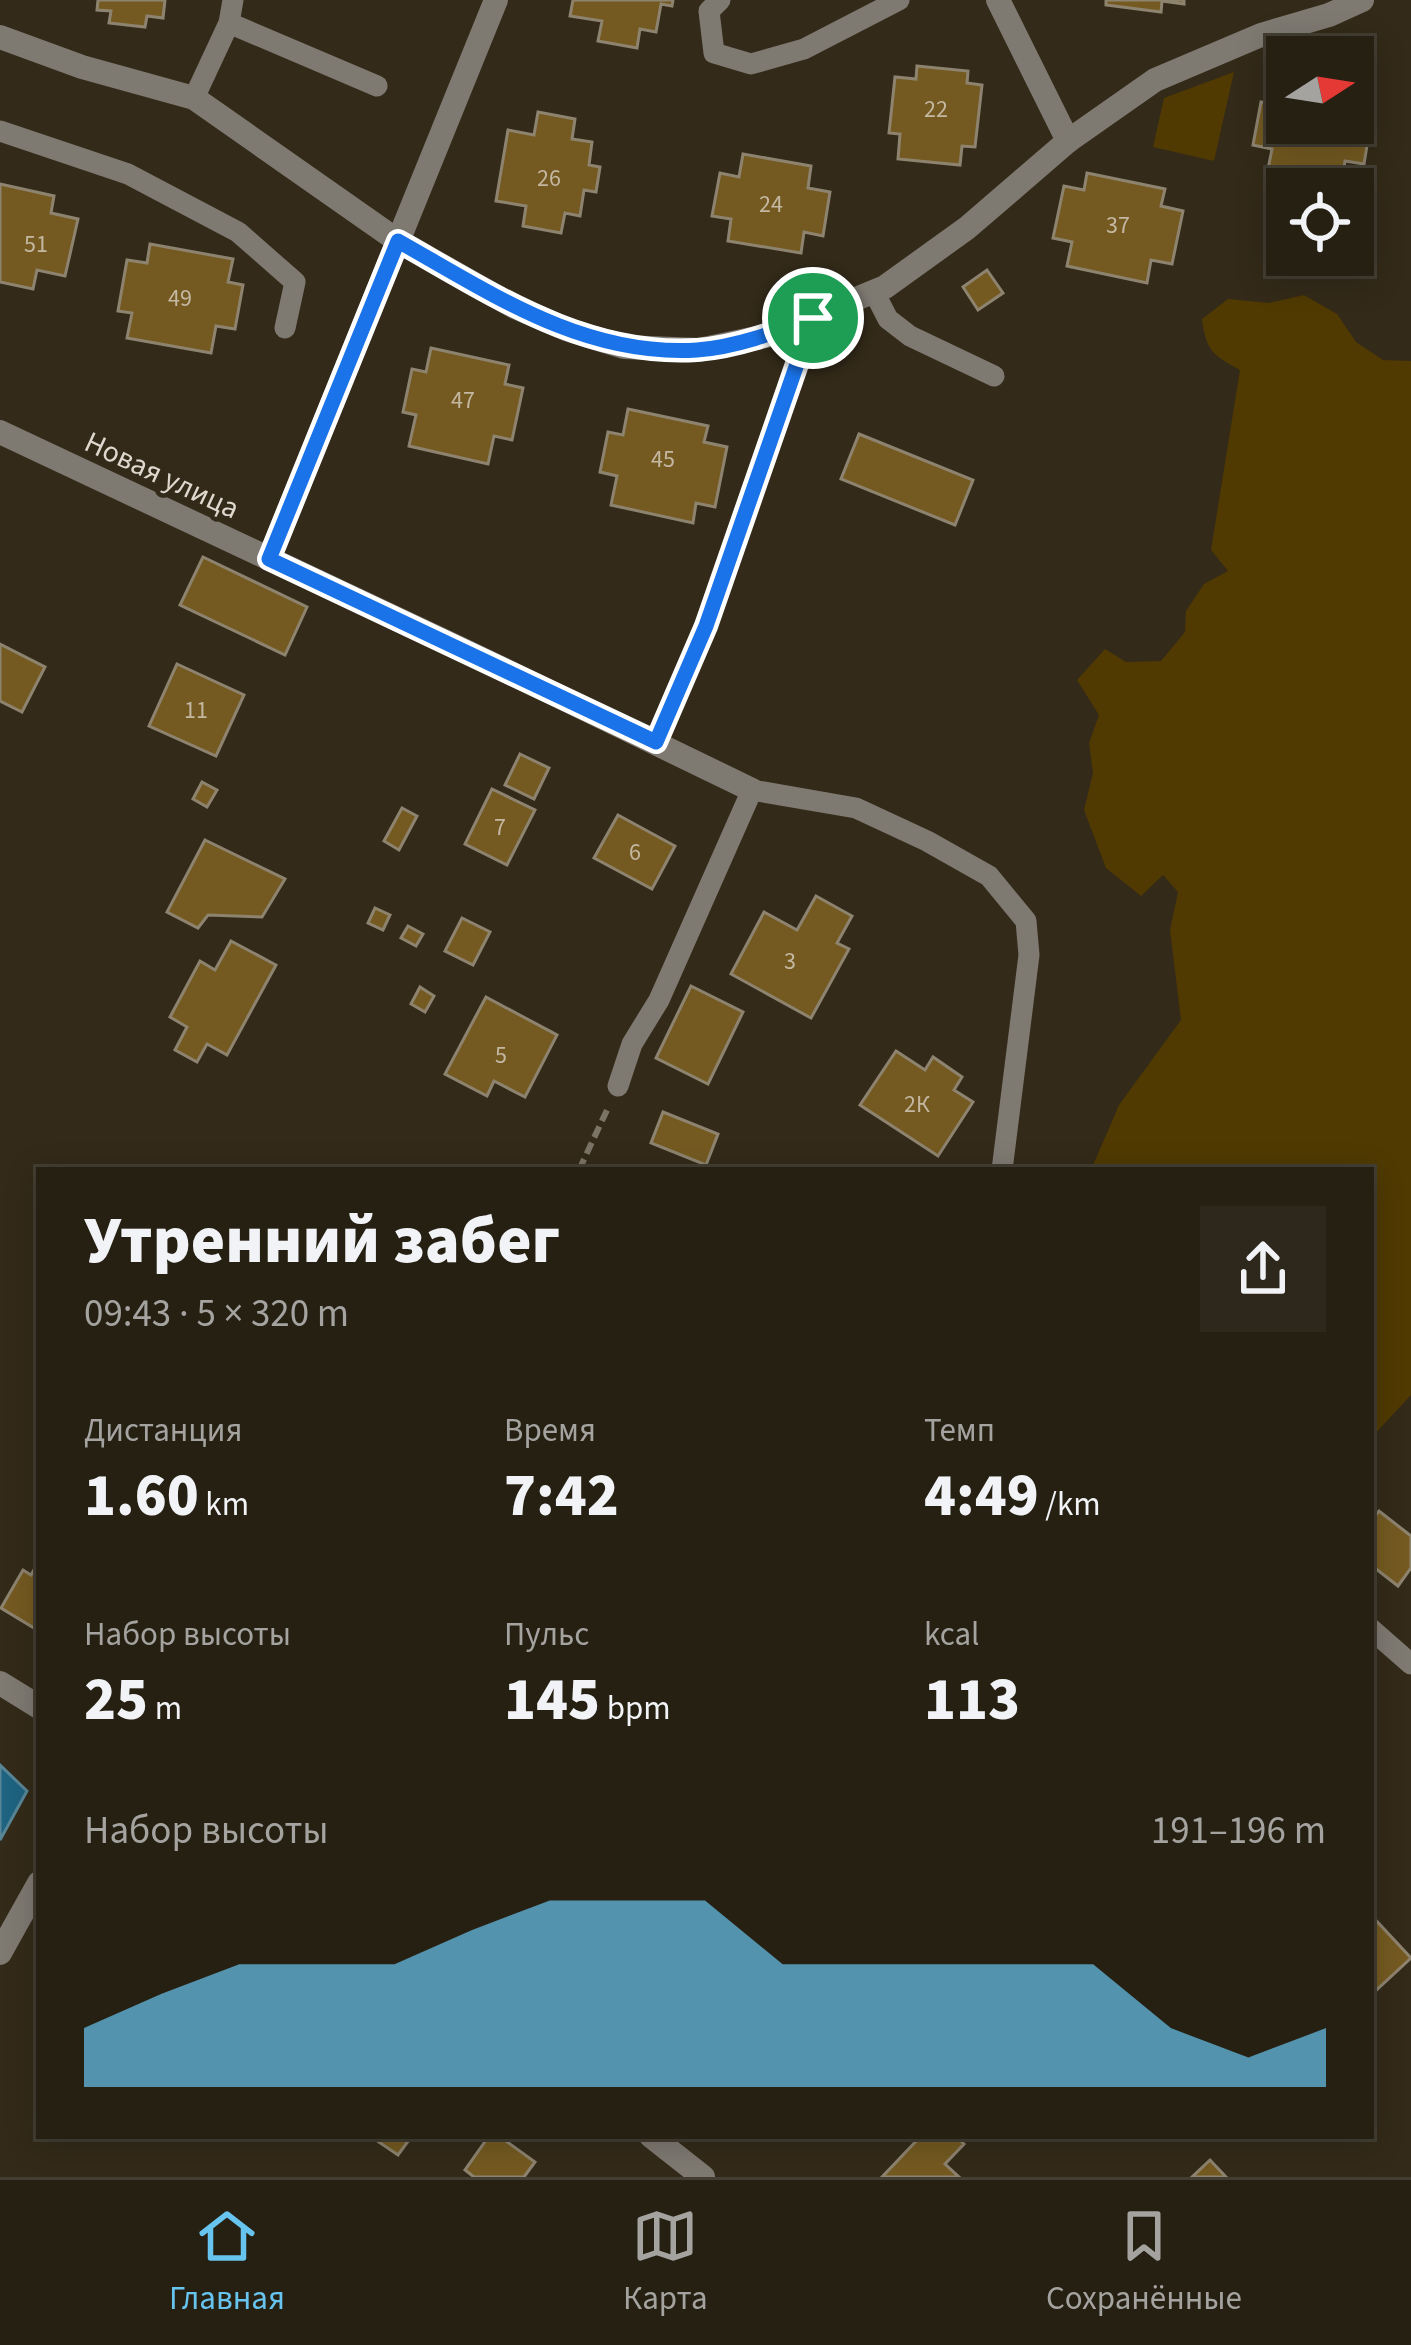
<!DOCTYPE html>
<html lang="ru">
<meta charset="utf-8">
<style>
:root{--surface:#262013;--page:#2e281c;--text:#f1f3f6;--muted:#a4a3a0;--line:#423e33;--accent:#67c4ef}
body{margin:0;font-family:"Source Sans 3",sans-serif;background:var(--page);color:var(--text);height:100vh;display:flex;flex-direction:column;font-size:45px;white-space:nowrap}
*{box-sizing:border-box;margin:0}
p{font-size:39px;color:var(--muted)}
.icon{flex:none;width:66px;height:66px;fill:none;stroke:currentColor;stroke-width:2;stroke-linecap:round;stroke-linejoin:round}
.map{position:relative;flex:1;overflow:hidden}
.details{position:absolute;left:36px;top:1167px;width:1338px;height:972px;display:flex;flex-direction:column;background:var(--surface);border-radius:0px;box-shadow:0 6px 30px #0003,0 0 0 3px var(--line)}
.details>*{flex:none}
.needle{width:78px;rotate:78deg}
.tools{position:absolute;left:1266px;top:36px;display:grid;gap:24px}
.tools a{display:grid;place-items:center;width:108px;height:108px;border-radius:0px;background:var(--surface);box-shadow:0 6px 30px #0003,0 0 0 3px var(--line);font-size:60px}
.pin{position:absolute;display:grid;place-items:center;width:102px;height:102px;color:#fff;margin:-51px;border:6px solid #fff;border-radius:50%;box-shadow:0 3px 12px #0007}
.round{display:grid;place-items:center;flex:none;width:126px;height:126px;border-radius:0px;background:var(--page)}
.overview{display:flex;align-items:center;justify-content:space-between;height:204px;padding:0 48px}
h1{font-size:66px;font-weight:800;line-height:90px}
.stats{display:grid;grid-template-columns:repeat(3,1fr);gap:18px;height:204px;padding:12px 48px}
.stats div{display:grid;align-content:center}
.stats b{font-size:60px;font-weight:800}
.stats small{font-size:33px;font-weight:400}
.stats p{font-size:33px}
.chart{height:336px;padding:24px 48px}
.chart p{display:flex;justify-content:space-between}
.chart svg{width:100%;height:216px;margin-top:12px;fill:var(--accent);opacity:.7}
.menu{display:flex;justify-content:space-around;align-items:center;height:168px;border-top:3px solid var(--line);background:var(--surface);font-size:33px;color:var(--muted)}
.menu a{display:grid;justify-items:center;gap:6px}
.menu .current{color:var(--accent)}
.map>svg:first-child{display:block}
.green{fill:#503a02}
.water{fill:#1e6380;stroke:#588697;stroke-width:3}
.building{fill:#745a21;stroke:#8d836f;stroke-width:3}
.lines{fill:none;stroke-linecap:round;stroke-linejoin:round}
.path{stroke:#7b7365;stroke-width:6;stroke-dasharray:12 6;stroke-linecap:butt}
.service{stroke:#7e7971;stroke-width:21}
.minor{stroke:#7e7971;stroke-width:24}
.route-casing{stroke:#fff;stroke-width:24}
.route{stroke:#1a73e8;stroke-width:15}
.labels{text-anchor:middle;stroke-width:9;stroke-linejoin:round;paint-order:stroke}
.number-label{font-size:24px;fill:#c4b8a3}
.street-label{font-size:30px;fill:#ded8ce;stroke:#332a19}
</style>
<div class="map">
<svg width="1411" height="2177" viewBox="0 0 1411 2177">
<rect width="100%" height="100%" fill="#332a19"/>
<g class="green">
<path d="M1234 72 1214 161 1153 147 1164 98Z"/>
<path d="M1304 295 1337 314 1356 342 1383 360 1411 361V1395L1371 1438V1170H1091L1119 1105 1181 1020 1170 930 1178 892 1163 875 1141 896 1106 868 1084 810 1093 773 1089 743 1099 715 1077 680 1105 649 1126 662 1161 661 1185 632 1186 611 1204 584 1228 571 1211 550 1240 370C1213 355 1206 351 1202 319L1228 299 1269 303Z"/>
</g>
<path class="water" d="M0 1765 27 1791 0 1840Z"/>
<g class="building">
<path d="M98 0H165L163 18 147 16 145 27 109 23 111 11 97 10Z"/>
<path d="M573 0H673L672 6 661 4 656 32 640 29 637 48 598 41 602 21 570 16Z"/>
<path d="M1106 0H1184V4L1162 1 1161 12 1106 5Z"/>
<path d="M917 66 968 71 967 83 982 85 975 147 962 146 960 165 898 159 900 134 889 133 895 77 916 79Z"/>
<path d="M1284 83 1287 84V123H1353V118L1371 121 1364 164 1345 161 1342 182 1268 169 1272 149 1253 145 1261 102 1280 105Z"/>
<path d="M538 112 575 119 572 139 592 142 589 165 600 167 596 192 584 190 580 216 565 213 561 233 523 226 526 206 496 201 508 130 534 135Z"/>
<path d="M743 154 811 166 808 188 830 192 823 236 804 232 801 253 728 241 731 219 712 216 720 173 739 177Z"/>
<path d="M1087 173 1165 189 1161 206 1183 211 1172 264 1151 260 1147 283 1067 266 1072 242 1053 238 1064 186 1084 190Z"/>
<path d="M0 184 54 196 51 213 78 219 65 276 37 270 33 289 0 282Z"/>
<path d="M150 244 233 259 228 282 243 285 235 329 216 326 211 353 127 338 132 313 118 311 127 260 147 263Z"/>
<path d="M987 270 1003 293 978 310 963 287Z"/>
<path d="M431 348 509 365 505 384 523 388 512 440 494 436 488 464 409 446 416 415 403 412 412 369 426 372Z"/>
<path d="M628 409 708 426 704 442 727 447 715 507 696 503 693 523 611 505 617 476 600 472 608 432 623 435Z"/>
<path d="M859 434 973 480 955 525 841 479Z"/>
<path d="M203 557 307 607 285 655 180 605Z"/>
<path d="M0 644 45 667 22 712 0 701Z"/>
<path d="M177 664 244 695 216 756 149 726Z"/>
<path d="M520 754 549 768 534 799 505 785Z"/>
<path d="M202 782 217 790 207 807 193 799Z"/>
<path d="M492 789 535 810 507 865 465 844Z"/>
<path d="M402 808 417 816 399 850 384 841Z"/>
<path d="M618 815 675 846 652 889 594 858Z"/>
<path d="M205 840 285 879 262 917 208 915 198 928 167 912Z"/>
<path d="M816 896 852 916 837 943 849 949 811 1018 731 974 764 912 797 930Z"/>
<path d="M375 908 390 915 383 930 368 923Z"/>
<path d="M462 918 490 932 473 965 445 951Z"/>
<path d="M408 926 423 934 416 946 401 938Z"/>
<path d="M231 941 276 965 227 1055 207 1044 197 1062 175 1050 187 1027 170 1017 200 961 215 970Z"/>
<path d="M691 986 743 1012 708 1084 656 1058Z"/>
<path d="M420 987 434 996 425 1012 411 1004Z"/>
<path d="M486 997 557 1035 525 1097 494 1081 487 1096 445 1074Z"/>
<path d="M896 1051 925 1070 933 1057 962 1077 954 1090 973 1102 938 1156 860 1105Z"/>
<path d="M663 1112 718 1134 706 1165 651 1143Z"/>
<path d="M1379 1511 1411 1536V1568L1398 1586 1371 1565V1521Z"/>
<path d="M39 1561V1631L1 1608 23 1570 31 1575Z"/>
<path d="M1371 1915 1411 1958 1371 1995Z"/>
<path d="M370 2136H412L398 2155Z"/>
<path d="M489 2136H499L535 2162 524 2177H474L465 2170Z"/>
<path d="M921 2136H955L964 2144 945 2164 959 2177H882Z"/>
<path d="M1210 2160 1226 2177H1192Z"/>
</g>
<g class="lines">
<g class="path">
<path d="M666 720 706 626 800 355"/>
<path d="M579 1170 608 1108"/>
</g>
<g class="service">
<path d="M720 0 709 11 714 53 751 64 804 49 899 0"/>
<path d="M229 23 377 86"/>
<path d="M194 98 229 23 233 0"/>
<path d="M0 131 128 174 238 232 295 282 285 328"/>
<path d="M874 292 888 319 910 336 994 376"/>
<path d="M618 1086 632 1044 659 1000 752 790 856 808 927 841 989 876 1026 921 1029 955 1002 1170"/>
<path d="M1371 1629 1411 1664"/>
</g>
<g class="minor">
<path d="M998 0 1068 141"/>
<path d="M0 37 82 67 194 98 398 241 515 307 566 329 624 347 699 350 766 336 885 287 967 228 1068 141 1155 80 1261 35 1329 15 1362 0"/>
<path d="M0 432 457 647 752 790"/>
<path d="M269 559 496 0"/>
<path d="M0 1683 39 1707"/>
<path d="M0 1953 39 1883"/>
<path d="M651 2136 703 2177"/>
</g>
</g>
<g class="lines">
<defs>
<path id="route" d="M398 241C492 294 584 357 697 350 737 347 776 332 813 318L706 626 656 742 269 559Z"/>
</defs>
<use href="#route" class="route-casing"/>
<use href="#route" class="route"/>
</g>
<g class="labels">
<g class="number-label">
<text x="936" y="117">22</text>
<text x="549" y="186">26</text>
<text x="771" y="212">24</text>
<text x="1118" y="233">37</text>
<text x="36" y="252">51</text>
<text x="180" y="306">49</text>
<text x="463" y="408">47</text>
<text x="663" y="467">45</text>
<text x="196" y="718">11</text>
<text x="500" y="835">7</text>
<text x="635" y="860">6</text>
<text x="790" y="969">3</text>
<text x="501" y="1063">5</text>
<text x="917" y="1112">2К</text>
</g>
<g class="street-label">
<text transform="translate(162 475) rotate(25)" y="10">Новая улица</text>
</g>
</g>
</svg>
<div class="tools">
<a><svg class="needle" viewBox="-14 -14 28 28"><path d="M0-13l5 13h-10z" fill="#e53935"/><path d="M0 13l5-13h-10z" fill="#a4a3a0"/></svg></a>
<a><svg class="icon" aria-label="locate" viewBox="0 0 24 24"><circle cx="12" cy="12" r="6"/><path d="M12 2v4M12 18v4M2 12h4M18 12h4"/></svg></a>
</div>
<div class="pin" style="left:813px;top:318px;background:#1e9e55"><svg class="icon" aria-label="arrive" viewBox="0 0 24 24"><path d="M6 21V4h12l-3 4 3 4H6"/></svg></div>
<section class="details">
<div class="overview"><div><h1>Утренний забег</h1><p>09:43 · 5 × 320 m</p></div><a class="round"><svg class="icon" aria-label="share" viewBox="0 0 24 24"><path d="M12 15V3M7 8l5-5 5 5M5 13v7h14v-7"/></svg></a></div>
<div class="stats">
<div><p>Дистанция</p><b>1.60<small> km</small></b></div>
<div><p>Время</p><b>7:42</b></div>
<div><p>Темп</p><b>4:49<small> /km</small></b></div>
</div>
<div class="stats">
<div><p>Набор высоты</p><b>25<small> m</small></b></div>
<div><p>Пульс</p><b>145<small> bpm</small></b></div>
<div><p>kcal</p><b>113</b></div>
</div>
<div class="chart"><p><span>Набор высоты</span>191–196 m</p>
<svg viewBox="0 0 160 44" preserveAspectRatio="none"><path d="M0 44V32L10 25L20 19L30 19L40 19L50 12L60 6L70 6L80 6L90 19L100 19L110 19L120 19L130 19L140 32L150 38L160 32V44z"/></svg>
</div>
</section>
</div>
<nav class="menu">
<a class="current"><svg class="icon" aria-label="home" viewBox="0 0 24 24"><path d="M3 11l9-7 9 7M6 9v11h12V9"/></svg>Главная</a>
<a><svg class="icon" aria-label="map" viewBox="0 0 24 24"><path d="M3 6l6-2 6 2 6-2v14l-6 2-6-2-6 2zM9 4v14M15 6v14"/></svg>Карта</a>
<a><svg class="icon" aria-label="saved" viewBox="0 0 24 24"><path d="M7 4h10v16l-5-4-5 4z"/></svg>Сохранённые</a>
</nav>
